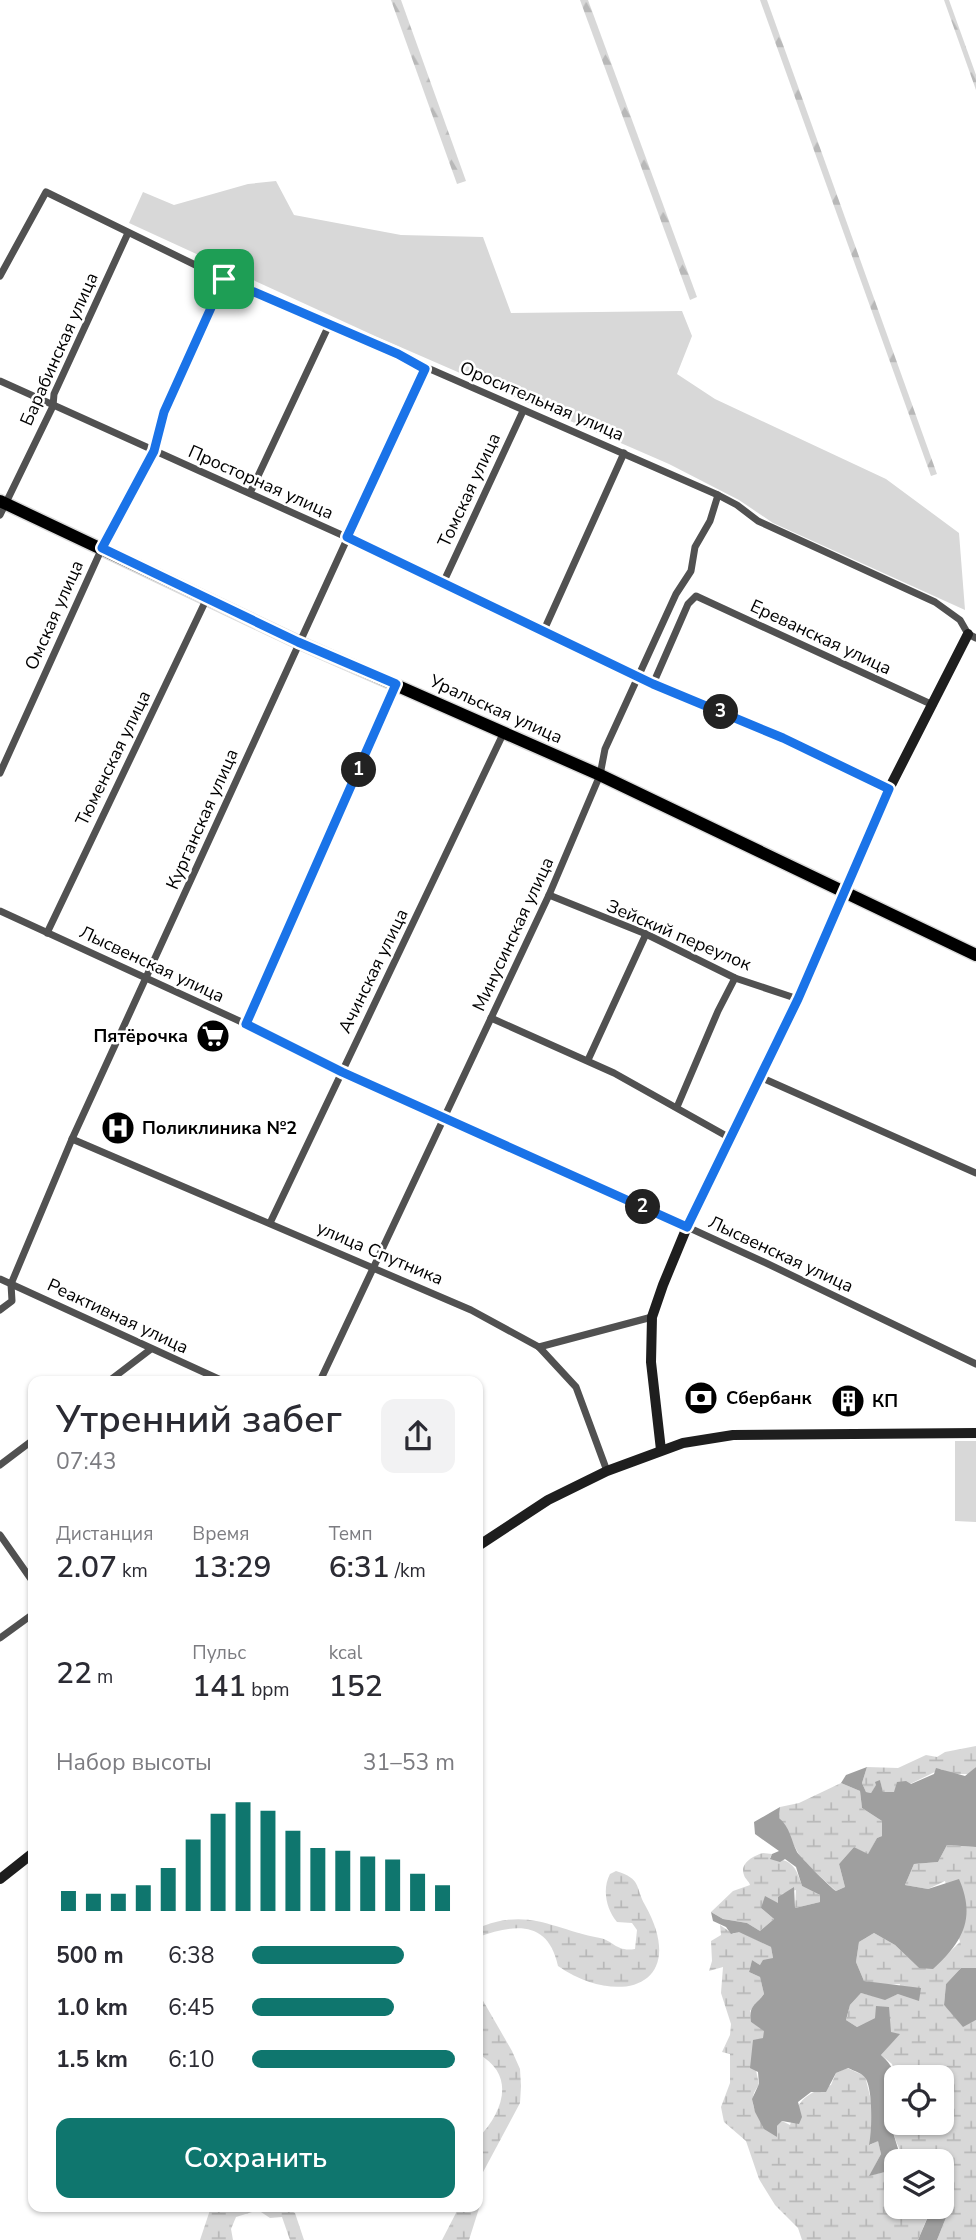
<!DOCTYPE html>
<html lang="ru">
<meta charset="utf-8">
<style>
:root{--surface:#fff;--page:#f2f2f3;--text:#2b2b33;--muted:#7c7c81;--accent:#0f766e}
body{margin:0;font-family:"Nunito Sans",sans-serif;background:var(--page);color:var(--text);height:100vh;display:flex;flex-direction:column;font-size:26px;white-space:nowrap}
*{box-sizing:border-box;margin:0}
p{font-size:23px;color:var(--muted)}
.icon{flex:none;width:38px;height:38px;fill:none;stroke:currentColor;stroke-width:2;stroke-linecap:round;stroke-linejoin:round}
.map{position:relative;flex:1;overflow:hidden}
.drawer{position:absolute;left:28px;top:1376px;width:455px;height:836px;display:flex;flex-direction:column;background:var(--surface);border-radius:14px;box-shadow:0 2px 5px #0004}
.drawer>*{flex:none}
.tools{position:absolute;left:884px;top:2065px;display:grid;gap:14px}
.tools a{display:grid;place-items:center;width:70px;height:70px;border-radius:14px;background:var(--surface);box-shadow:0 2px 5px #0004;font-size:35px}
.pin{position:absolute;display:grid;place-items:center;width:60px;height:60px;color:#fff;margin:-30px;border-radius:14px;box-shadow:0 4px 10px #0006}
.km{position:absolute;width:35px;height:35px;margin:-18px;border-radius:50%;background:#222;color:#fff;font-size:19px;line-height:35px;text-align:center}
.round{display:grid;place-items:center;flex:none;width:74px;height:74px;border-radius:14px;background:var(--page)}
.summary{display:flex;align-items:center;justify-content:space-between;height:119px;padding:0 28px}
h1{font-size:38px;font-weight:600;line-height:52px}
.stats{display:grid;grid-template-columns:repeat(3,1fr);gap:10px;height:119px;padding:7px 28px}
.stats div{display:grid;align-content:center}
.stats b{font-size:30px;font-weight:600}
.stats small{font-size:19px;font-weight:400}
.stats p{font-size:19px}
.chart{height:196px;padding:14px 28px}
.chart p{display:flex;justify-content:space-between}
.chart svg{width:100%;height:126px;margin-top:7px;stroke:var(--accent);stroke-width:6}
.button{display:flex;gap:14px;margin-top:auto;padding:14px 28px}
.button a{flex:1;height:80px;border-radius:14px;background:var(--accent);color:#fff;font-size:28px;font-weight:600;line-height:80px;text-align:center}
ul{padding:0 28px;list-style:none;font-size:23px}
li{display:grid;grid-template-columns:112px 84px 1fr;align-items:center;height:52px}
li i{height:18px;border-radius:9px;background:var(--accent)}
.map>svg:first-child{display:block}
.green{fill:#d8d8d8}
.forest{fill:url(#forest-firs)}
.wetland{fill:url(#wetland-marsh)}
.water{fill:#9f9f9f}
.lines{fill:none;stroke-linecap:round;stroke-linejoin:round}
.primary-casing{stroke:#dbdbdb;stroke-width:15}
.street{stroke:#515151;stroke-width:7}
.secondary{stroke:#1e1e1e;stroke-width:10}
.primary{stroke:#000;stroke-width:12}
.route-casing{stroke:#fff;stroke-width:14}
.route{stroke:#1a73e8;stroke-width:9}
.labels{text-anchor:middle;stroke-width:5;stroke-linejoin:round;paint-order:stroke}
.street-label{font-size:18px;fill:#000;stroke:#fff}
.poi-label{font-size:18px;font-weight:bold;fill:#000;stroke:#fff;text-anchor:start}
</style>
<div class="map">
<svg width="976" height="2240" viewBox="0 0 976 2240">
<defs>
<pattern id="forest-firs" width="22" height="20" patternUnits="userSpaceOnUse" patternTransform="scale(1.75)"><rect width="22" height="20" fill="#d8d8d8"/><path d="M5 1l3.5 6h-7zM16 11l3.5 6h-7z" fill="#b8b8b8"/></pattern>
<pattern id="wetland-marsh" width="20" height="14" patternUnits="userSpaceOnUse" patternTransform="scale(1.75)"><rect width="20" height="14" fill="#d8d8d8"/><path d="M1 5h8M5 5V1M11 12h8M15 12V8" fill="none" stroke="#b8b8b8"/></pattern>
</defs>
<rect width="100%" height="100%" fill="#fff"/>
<g class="green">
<path d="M276 181 294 215 401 235 483 237 511 313 682 311 692 336 677 374 715 399 886 479 959 533 965 610 773 523 739 500 669 464 375 336 129 223 143 192 174 205 248 184Z"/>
<path d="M955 1441H976V1522L955 1521Z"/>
</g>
<g class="forest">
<path d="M391 0H401L466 181 457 184Z"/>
<path d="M580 0H588L697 297 690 300Z"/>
<path d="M760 0H767L937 474 931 476Z"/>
<path d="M944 0H949L976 75V90Z"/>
</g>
<g class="wetland">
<path d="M976 1746V1767L969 1774H951L941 1769 910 1784 897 1783 895 1792 883 1793 880 1780 871 1793 866 1792 862 1783 867 1767 898 1768 926 1755 937 1757 945 1752Z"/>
<path d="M841 1783 860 1791 862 1808 882 1821V1836L877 1838 868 1855 854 1847 839 1864 845 1887 836 1891 802 1860 779 1818 780 1807 799 1803Z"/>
<path d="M947 1845 976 1847V1968H961L946 1984 944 2005 963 2026 976 2020V2240H937L953 2200 942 2186V2161C903 2161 903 2163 891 2126L896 2119V2123H942V2077H897L892 2064 881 2055 899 2034 891 2033 875 2018 857 2027 846 2020 850 2005 861 1993 885 1999 898 1994 900 1984 884 1985 864 1981 856 1962 859 1942 874 1933 895 1945 919 1968H933L960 1942 945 1881 928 1889 905 1885 914 1864 938 1862Z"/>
<path d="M763 1853 772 1854 770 1858C792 1859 796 1867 802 1886L820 1895V1902L795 1908 796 1890 782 1894 778 1903 761 1908 774 1919 760 1931 747 1923 723 1919 711 1912 733 1891 750 1885C749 1881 745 1879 744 1875 739 1863 755 1855 763 1853Z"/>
<path d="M616 1871C642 1879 635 1887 645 1905 690 1986 619 2008 558 1966 548 1920 515 1924 478 1937V1928C529 1907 552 1929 600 1938 614 1941 616 1952 635 1949L637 1930 632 1923 617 1922C606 1909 602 1889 610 1874Z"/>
<path d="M720 1925 733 1934 739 1931 771 1947 773 1958 760 1965 752 1960 749 1972 760 1977 764 1994 750 2011 751 2022 764 2030V2038L757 2040 756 2070 759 2085C742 2105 763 2122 777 2137V2126L782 2121 790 2125C800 2097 805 2095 831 2085L836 2073 847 2068 865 2076 874 2112 870 2145 878 2140 881 2154 870 2175 885 2172 896 2180V2207H928L930 2211 918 2240H802L798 2228 775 2205 759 2179 746 2141 724 2122 721 2107 730 2083V2054L722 2052 730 2035 731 2024 721 1993 723 1967 709 1971 712 1961 711 1941 721 1935Z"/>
<path d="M478 1992 512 2051 520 2069 521 2086 520 2103 482 2174 481 2202 469 2240H442L457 2211 455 2207H478V2138C504 2112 516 2074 478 2054Z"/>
<path d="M211 2207H285L295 2213 304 2240H290L282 2217 270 2218 258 2210 236 2217 231 2229 233 2240H200Z"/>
</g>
<g class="water">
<path d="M867 1767 862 1783 866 1792 871 1793 876 1785 875 1782 880 1780 883 1792H894L897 1782 906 1781 911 1784 934 1774 936 1768 965 1776 976 1767V1847L947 1845 938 1862 914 1864 905 1885 928 1889 959 1879C976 1918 963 1942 933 1969L919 1968 895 1945 874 1933 859 1942 856 1962 864 1981 921 1988 919 2001 898 1994 885 2000 861 1993 850 2005 846 2020 857 2027 875 2018 876 2006 889 2007 891 2032 900 2034 881 2055C900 2071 894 2084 894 2105 894 2114 897 2117 891 2126L900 2155 908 2161H896V2180L885 2172 869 2176 881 2154 878 2141 869 2145C872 2131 873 2092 866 2079 863 2073 854 2071 848 2068L836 2073 826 2092H811L798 2102 802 2117 799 2124 782 2121 777 2126V2137L764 2129 755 2112 752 2099 759 2084 758 2072 750 2068 753 2040 763 2038 764 2031 751 2022C748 2006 756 2005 764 1994L760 1977 749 1972 752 1960 760 1965 763 1960 773 1958 771 1947 739 1932 731 1934 726 1927 713 1921 711 1912 723 1919 747 1923 760 1931 774 1919 761 1908 765 1896 778 1903V1897L794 1887 795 1908 820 1902V1895L802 1886 796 1867 785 1859 780 1862 770 1859 772 1854 779 1851 755 1834 754 1822 780 1807 779 1818C790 1827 791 1840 797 1852 800 1857 832 1889 836 1891L845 1887 839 1864 854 1847 868 1854 877 1838 882 1836V1821L862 1808 860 1791 841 1783 846 1775Z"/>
<path d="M961 1968H976V2020L963 2027 944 2005 946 1984Z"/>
<path d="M942 2186 953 2200 937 2240H918L930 2212 928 2207H942Z"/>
</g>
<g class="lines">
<defs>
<path id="primary" d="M0 501 298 642 600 775 976 955"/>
</defs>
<use href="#primary" class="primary-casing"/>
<g class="street">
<path d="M0 276 46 192 224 279 718 495 737 505 758 521 935 602 960 620 968 634 976 638"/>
<path d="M0 381 444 581 638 676 783 738 889 789"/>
<path d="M250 493 329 325"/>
<path d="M0 515 53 406 54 394 128 233"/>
<path d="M444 581 523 411"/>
<path d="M544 630 624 453"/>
<path d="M653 684 688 604 696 596 933 705"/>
<path d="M0 773 102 548 154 451 164 412 224 279"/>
<path d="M549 895 646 934 735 978 798 999"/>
<path d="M0 911 246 1024 342 1072 447 1117 766 1263 976 1364"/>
<path d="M47 933 207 598"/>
<path d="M491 1018 614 1073 730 1138"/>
<path d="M246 1024 396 684"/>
<path d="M588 1060 646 934"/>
<path d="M760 1077 976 1173"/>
<path d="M677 1107 718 1011 735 978"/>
<path d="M72 1139 471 1310 539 1347 576 1387 607 1471"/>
<path d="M270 1223 504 732"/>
<path d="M0 1279 223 1381"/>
<path d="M0 1310 12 1301 11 1284 72 1139 425 369"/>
<path d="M539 1347 652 1317"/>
<path d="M109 1381 151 1349"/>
<path d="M320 1381 549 895 600 775 605 749 676 594 691 571 695 547 710 521 718 495"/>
<path d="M0 1465 33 1440"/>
<path d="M0 1535 33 1582"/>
<path d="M0 1638 33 1614"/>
</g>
<g class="secondary">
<path d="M661 1450 651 1362 652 1317 663 1285 687 1227 798 999 889 789 968 634"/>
<path d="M478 1546 548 1500 607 1471 683 1443 733 1435 976 1433"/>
<path d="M0 1879 33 1853"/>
</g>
<use href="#primary" class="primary"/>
</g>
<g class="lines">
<defs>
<path id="route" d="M224 279 398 354 425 369 347 537 653 684 783 738 889 789 798 999 687 1227 342 1072 246 1024 396 684 298 642 102 548 154 451 164 412Z"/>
</defs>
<use href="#route" class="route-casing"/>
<use href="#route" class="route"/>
</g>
<defs>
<symbol id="supermarket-disc" viewBox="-11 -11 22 22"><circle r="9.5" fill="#000" stroke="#fff"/><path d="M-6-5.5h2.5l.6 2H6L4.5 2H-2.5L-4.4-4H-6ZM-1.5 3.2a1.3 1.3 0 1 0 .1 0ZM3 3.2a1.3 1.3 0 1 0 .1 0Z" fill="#fff"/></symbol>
<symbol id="hospital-disc" viewBox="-11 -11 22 22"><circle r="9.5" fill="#000" stroke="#fff"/><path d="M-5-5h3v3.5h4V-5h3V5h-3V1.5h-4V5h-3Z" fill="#fff"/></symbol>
<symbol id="bank-disc" viewBox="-11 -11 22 22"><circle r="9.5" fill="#000" stroke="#fff"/><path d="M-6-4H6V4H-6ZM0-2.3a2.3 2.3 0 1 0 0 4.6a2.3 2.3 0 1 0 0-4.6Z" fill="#fff"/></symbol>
<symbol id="building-disc" viewBox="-11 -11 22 22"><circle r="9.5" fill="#000" stroke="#fff"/><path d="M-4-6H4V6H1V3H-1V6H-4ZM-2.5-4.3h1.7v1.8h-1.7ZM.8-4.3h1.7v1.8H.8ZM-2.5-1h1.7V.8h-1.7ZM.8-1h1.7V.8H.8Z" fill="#fff"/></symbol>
</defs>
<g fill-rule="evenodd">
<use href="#supermarket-disc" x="194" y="1017" width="38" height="38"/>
<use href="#hospital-disc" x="99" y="1109" width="38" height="38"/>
<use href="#bank-disc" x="682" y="1379" width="38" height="38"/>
<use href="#building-disc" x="829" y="1382" width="38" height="38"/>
</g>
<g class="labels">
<g class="street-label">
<text transform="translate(59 349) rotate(-66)" y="6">Барабинская улица</text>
<text transform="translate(542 401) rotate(23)" y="6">Оросительная улица</text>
<text transform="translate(261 482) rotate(24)" y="6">Просторная улица</text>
<text transform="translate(469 490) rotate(-65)" y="6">Томская улица</text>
<text transform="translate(54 615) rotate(-66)" y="6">Омская улица</text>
<text transform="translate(821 637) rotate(25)" y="6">Ереванская улица</text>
<text transform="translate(496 709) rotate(24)" y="6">Уральская улица</text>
<text transform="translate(113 758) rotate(-64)" y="6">Тюменская улица</text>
<text transform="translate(202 819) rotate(-66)" y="6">Курганская улица</text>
<text transform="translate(513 934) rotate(-65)" y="6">Минусинская улица</text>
<text transform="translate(679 935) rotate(23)" y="6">Зейский переулок</text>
<text transform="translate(152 964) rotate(25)" y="6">Лысвенская улица</text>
<text transform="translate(373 971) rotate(-64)" y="6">Ачинская улица</text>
<text transform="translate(380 1253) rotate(23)" y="6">улица Спутника</text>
<text transform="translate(781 1254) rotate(25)" y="6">Лысвенская улица</text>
<text transform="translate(118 1316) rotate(25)" y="6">Реактивная улица</text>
</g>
<g class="poi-label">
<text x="188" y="1042" text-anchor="end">Пятёрочка</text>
<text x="142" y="1134">Поликлиника №2</text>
<text x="726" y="1404">Сбербанк</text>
<text x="872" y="1407">КП</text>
</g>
</g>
</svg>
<div class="tools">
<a><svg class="icon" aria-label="locate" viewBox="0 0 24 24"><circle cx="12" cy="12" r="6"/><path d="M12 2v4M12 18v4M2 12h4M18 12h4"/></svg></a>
<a><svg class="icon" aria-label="layers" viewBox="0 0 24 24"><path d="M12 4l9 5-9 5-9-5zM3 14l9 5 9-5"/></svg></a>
</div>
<div class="pin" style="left:224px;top:279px;background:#1e9e55"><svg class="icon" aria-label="arrive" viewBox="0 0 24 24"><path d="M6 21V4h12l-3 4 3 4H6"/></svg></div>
<b class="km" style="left:359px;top:770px">1</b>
<b class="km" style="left:643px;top:1207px">2</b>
<b class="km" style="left:721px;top:712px">3</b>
<section class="drawer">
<div class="summary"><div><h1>Утренний забег</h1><p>07:43</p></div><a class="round"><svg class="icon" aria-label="share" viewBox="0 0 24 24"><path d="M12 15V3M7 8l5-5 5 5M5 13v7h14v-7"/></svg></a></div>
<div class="stats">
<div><p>Дистанция</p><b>2.07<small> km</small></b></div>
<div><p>Время</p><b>13:29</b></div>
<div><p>Темп</p><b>6:31<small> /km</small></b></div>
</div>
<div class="stats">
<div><b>22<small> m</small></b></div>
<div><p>Пульс</p><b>141<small> bpm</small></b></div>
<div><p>kcal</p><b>152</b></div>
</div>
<div class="chart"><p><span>Набор высоты</span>31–53 m</p>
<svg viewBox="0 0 160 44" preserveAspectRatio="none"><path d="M5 44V37M15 44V38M25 44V38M35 44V35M45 44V29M55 44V19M65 44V10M75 44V6M85 44V9M95 44V16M105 44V22M115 44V23M125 44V25M135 44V26M145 44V31M155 44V35"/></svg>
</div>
<ul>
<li><b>500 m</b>6:38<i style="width:75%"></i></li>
<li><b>1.0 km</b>6:45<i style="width:70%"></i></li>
<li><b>1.5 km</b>6:10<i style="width:100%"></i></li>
</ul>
<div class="button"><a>Сохранить</a></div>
</section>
</div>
